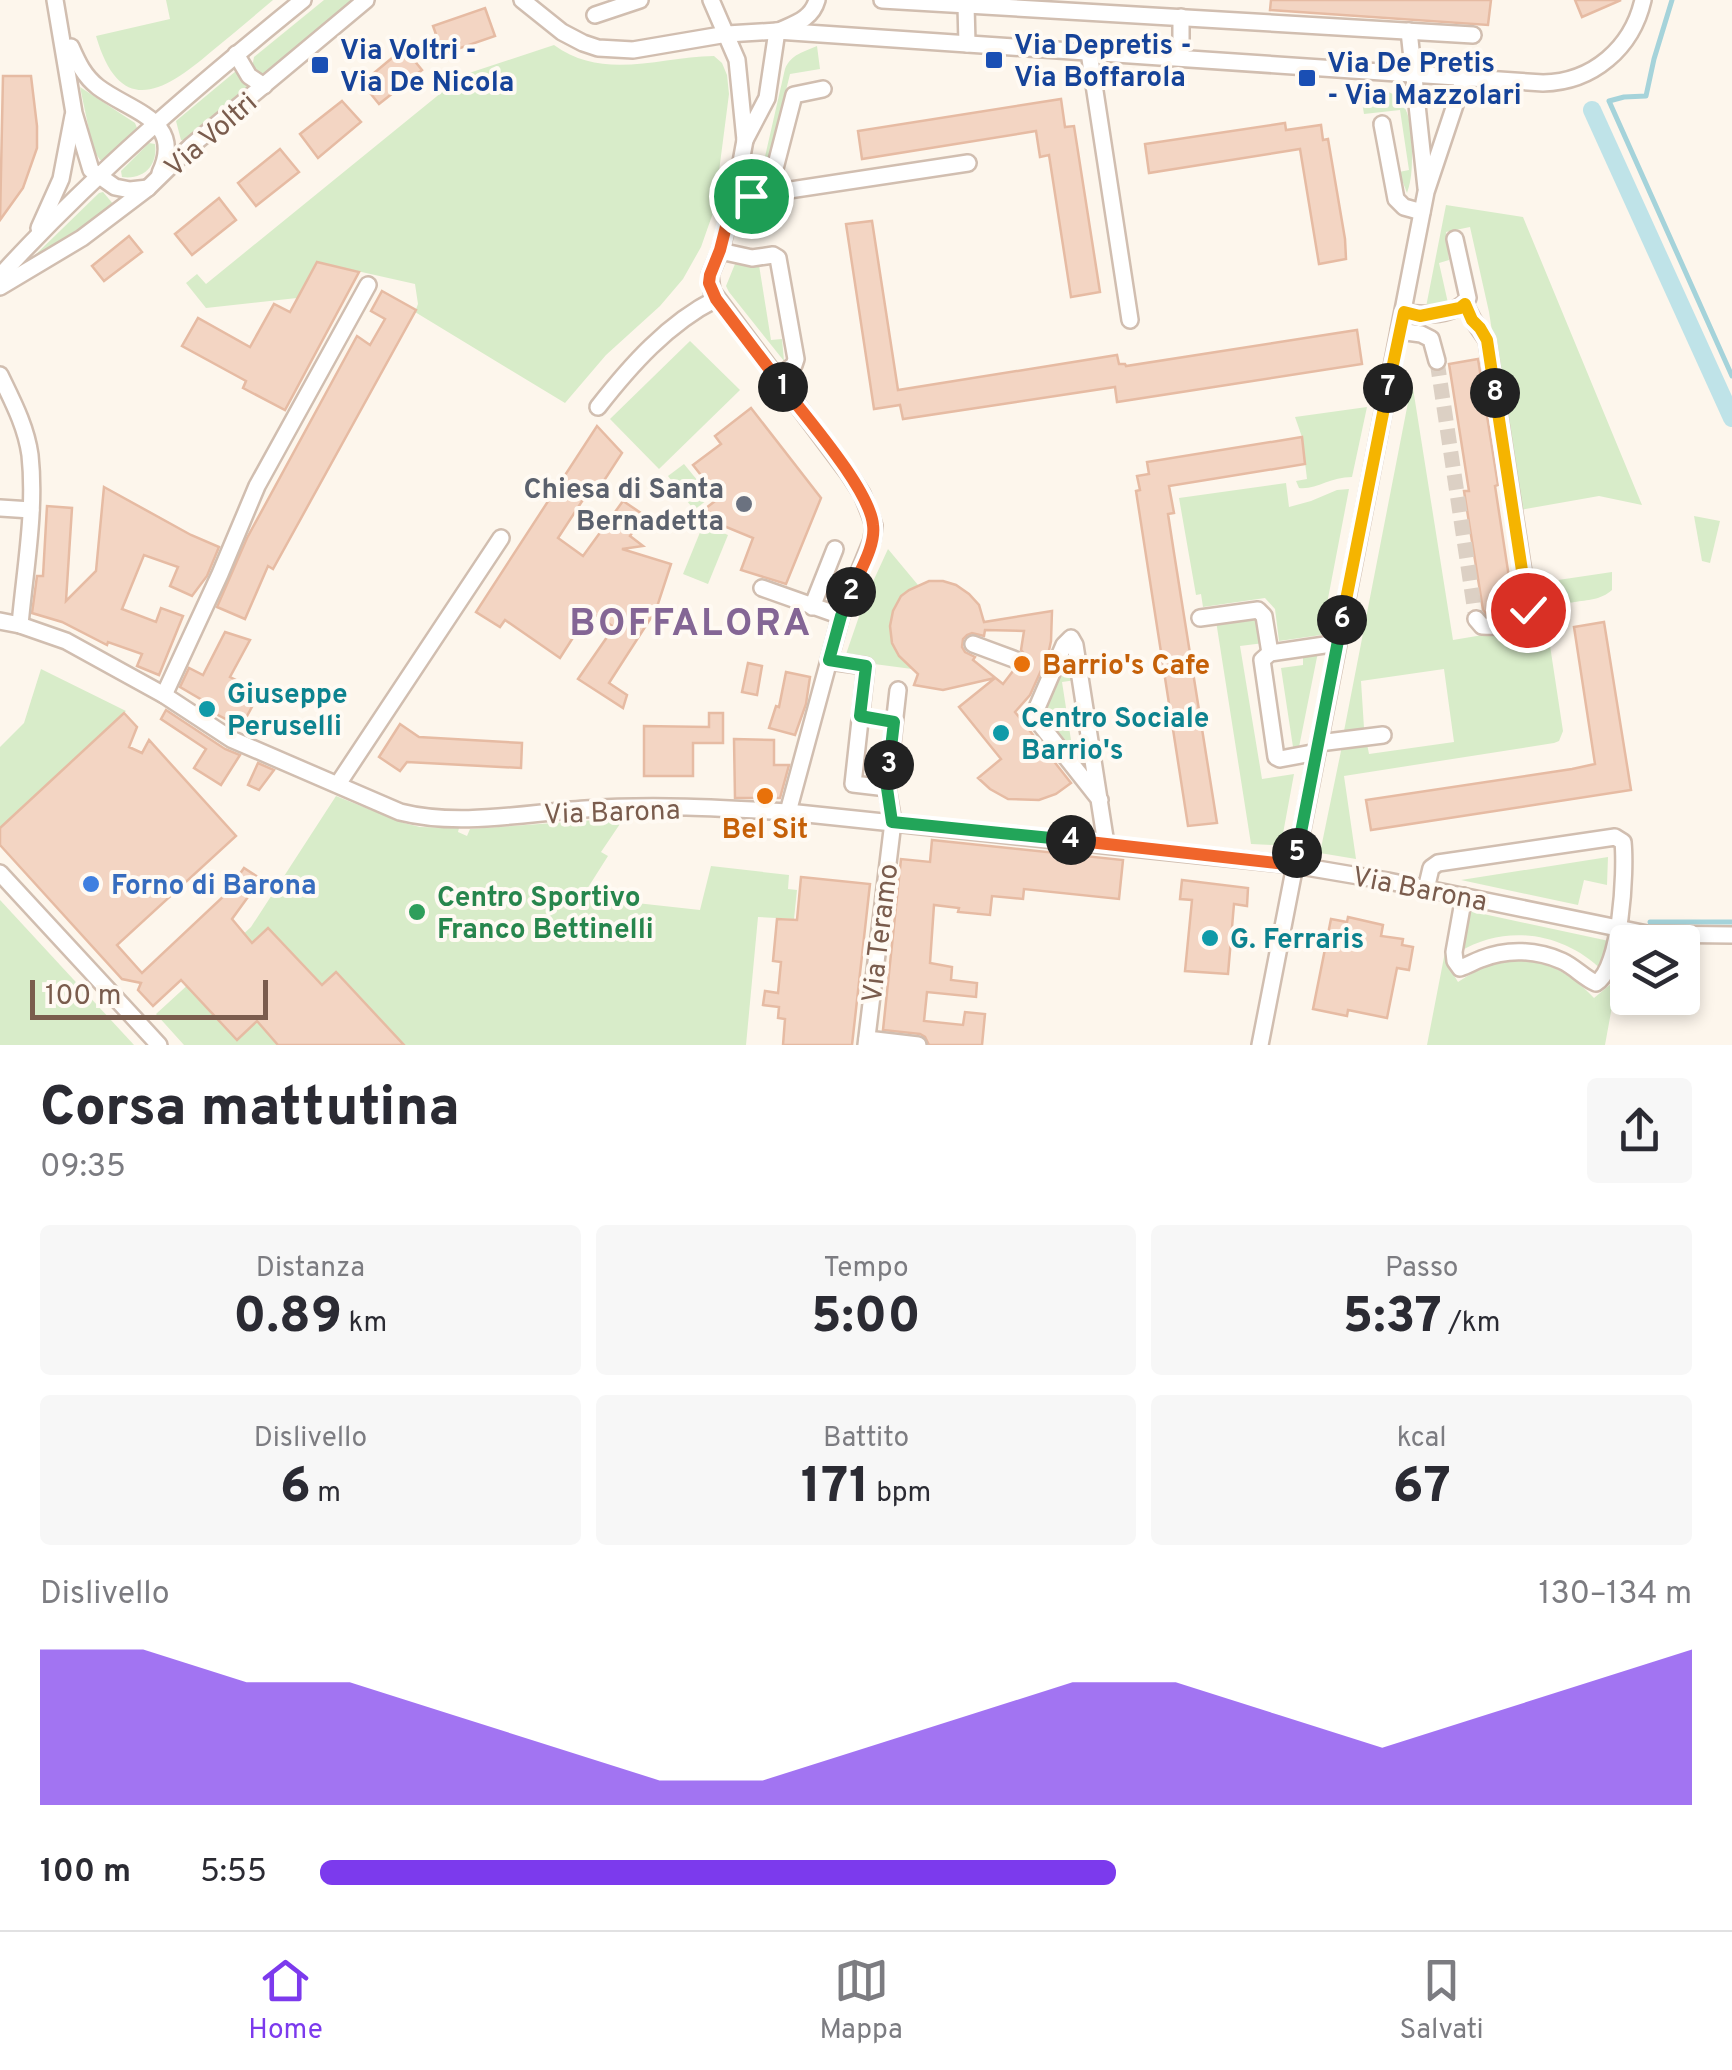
<!DOCTYPE html>
<html lang="it">
<meta charset="utf-8">
<style>
:root{--surface:#fff;--page:#f7f7f7;--text:#2b2b33;--muted:#7c7c81;--line:#e1e1e2;--accent:#7c3aed}
body{margin:0;font-family:Overpass,sans-serif;background:var(--page);color:var(--text);height:100vh;display:flex;flex-direction:column;font-size:38px;white-space:nowrap}
*{box-sizing:border-box;margin:0}
p{font-size:32px;color:var(--muted)}
.icon{flex:none;width:55px;height:55px;fill:none;stroke:currentColor;stroke-width:2;stroke-linecap:round;stroke-linejoin:round}
.map{position:relative;height:1045px;overflow:hidden}
.panel{display:flex;flex-direction:column;background:var(--surface);flex:1}
.panel>*{flex:none}
.fabs{position:absolute;left:1610px;top:925px;display:grid;gap:20px}
.fabs a{display:grid;place-items:center;width:90px;height:90px;border-radius:10px;background:var(--surface);box-shadow:0 5px 15px #0003;font-size:50px}
.scale{position:absolute;left:30px;bottom:25px;width:238px;box-sizing:border-box;padding-left:10px;border:5px solid #7a5c4d;border-top:0;font-size:28px;line-height:35px;white-space:nowrap;color:#7a5c4d;-webkit-text-stroke:8px #fffaf3;paint-order:stroke}
.pin{position:absolute;display:grid;place-items:center;width:85px;height:85px;color:#fff;margin:-42px;border:5px solid #fff;border-radius:50%;box-shadow:0 2px 10px #0007}
.km{position:absolute;width:50px;height:50px;margin:-25px;border-radius:50%;background:#222;color:#fff;font-size:28px;line-height:50px;text-align:center}
.round{display:grid;place-items:center;flex:none;width:105px;height:105px;border-radius:10px;background:var(--page)}
.overview{display:flex;align-items:center;justify-content:space-between;height:170px;padding:0 40px}
h1{font-size:55px;font-weight:800;line-height:75px}
.metrics{display:grid;grid-template-columns:repeat(3,1fr);gap:15px;height:170px;padding:10px 40px}
.metrics div{display:grid;align-content:center;border-radius:10px;background:var(--page);text-align:center}
.metrics b{font-size:50px;font-weight:800}
.metrics small{font-size:28px;font-weight:400}
.metrics p{font-size:28px}
.chart{height:280px;padding:20px 40px}
.chart p{display:flex;justify-content:space-between}
.chart svg{width:100%;height:180px;margin-top:10px;fill:var(--accent);opacity:.7}
ul{padding:0 40px;list-style:none;font-size:32px}
li{display:grid;grid-template-columns:160px 120px 1fr;align-items:center;height:75px}
li i{height:25px;border-radius:12px;background:var(--accent)}
.dock{display:flex;justify-content:space-around;align-items:center;height:140px;border-top:2px solid var(--line);background:var(--surface);font-size:28px;color:var(--muted)}
.dock a{display:grid;justify-items:center;gap:5px}
.dock .active{color:var(--accent)}
.map>svg:first-child{display:block}
.green{fill:#d8ecc9}
.lines{fill:none;stroke-linecap:round;stroke-linejoin:round}
.stream{stroke:#a5d3da;stroke-width:5}
.canal{stroke:#bfe3e8;stroke-width:18}
.building{fill:#f3d5c3;stroke:#e6bba3;stroke-width:2.5;fill-rule:evenodd}
.minor-tunnel{stroke:#dcd0c4;stroke-width:15;stroke-dasharray:15 8;stroke-linecap:butt}
.minor-casing{stroke:#d1beb0;stroke-width:20}
.minor{stroke:#fff;stroke-width:15}
.split-1-casing{stroke:#fff;stroke-width:20}
.split-2-casing{stroke:#fff;stroke-width:20}
.split-3-casing{stroke:#fff;stroke-width:20}
.split-4-casing{stroke:#fff;stroke-width:20}
.split-5-casing{stroke:#fff;stroke-width:20}
.split-6-casing{stroke:#fff;stroke-width:20}
.split-7-casing{stroke:#fff;stroke-width:20}
.split-8-casing{stroke:#fff;stroke-width:20}
.split-9-casing{stroke:#fff;stroke-width:20}
.split-1{stroke:#f0652b;stroke-width:12}
.split-2{stroke:#f0652b;stroke-width:12}
.split-3{stroke:#22a559;stroke-width:12}
.split-4{stroke:#22a559;stroke-width:12}
.split-5{stroke:#f0652b;stroke-width:12}
.split-6{stroke:#22a559;stroke-width:12}
.split-7{stroke:#f5b400;stroke-width:12}
.split-8{stroke:#f5b400;stroke-width:12}
.split-9{stroke:#f5b400;stroke-width:12}
.transit-dot{fill:#1a4fb4;stroke:#fffaf3;stroke-width:4}
.worship-dot{fill:#6b7280;stroke:#fffaf3;stroke-width:4}
.food-dot{fill:#e8710a;stroke:#fffaf3;stroke-width:4}
.culture-dot{fill:#0f9aa8;stroke:#fffaf3;stroke-width:4}
.shop-dot{fill:#3f7fe0;stroke:#fffaf3;stroke-width:4}
.leisure-dot{fill:#2e9e5b;stroke:#fffaf3;stroke-width:4}
.labels{text-anchor:middle;stroke-width:8;stroke-linejoin:round;paint-order:stroke}
.transit-label{font-size:28px;font-weight:bold;fill:#164399;stroke:#fffaf3;text-anchor:start}
.street-label{font-size:28px;fill:#7a5c4d;stroke:#fffaf3}
.worship-label{font-size:28px;font-weight:bold;fill:#5b616d;stroke:#fffaf3;text-anchor:end}
.food-label{font-size:28px;font-weight:bold;fill:#c56008;stroke:#fffaf3;text-anchor:start}
.culture-label{font-size:28px;font-weight:bold;fill:#0d838f;stroke:#fffaf3;text-anchor:start}
.shop-label{font-size:28px;font-weight:bold;fill:#366cbe;stroke:#fffaf3;text-anchor:start}
.leisure-label{font-size:28px;font-weight:bold;fill:#27864d;stroke:#fffaf3;text-anchor:start}
.district-label{font-size:38px;font-weight:bold;letter-spacing:2.5px;fill:#846695;stroke:#fffaf3}
</style>
<div class="map">
<svg width="1732" height="1045" viewBox="0 0 1732 1045">
<rect width="100%" height="100%" fill="#fdf6ec"/>
<g class="green">
<path d="M166 0H273C253 17 233 34 212 51 163 93 120 118 96 36L170 19Z"/>
<path d="M324 0H357L266 74H258L252 68 254 57Z"/>
<path d="M554 45C603 81 659 57 714 56L722 63 727 75 729 94 714 210 701 247 683 279 660 306 606 355 565 403 415 312 418 304 415 284 317 262 297 298 206 308 186 283 197 274 206 284 463 75Z"/>
<path d="M817 46 820 69 790 74 764 181 759 183 785 69C791 54 804 52 817 46Z"/>
<path d="M236 71 241 80 250 88 186 141 181 140 176 121Z"/>
<path d="M1359 85C1405 88 1412 111 1412 152 1412 166 1412 179 1407 193L1399 172 1409 170 1400 110 1364 114Z"/>
<path d="M80 87 135 123 137 128 135 133 106 160H100L93 149Z"/>
<path d="M149 143 155 144C158 165 144 180 122 177L121 171Z"/>
<path d="M103 192 114 205 84 230 26 264 99 193Z"/>
<path d="M1446 205 1523 217 1642 505 1599 496 1520 510 1489 312 1470 227 1446 232 1449 260 1439 263 1448 303 1426 307Z"/>
<path d="M735 264 759 265 771 340 782 339 784 361 729 292 726 286Z"/>
<path d="M690 341 740 390 659 469 610 419Z"/>
<path d="M1412 382 1453 640 1537 626 1531 584 1612 572V590C1590 610 1556 590 1547 626L1563 731 1559 741 1554 743 1344 776 1356 859 1320 853 1342 746 1367 744 1369 754 1454 742 1444 669 1361 681 1364 728 1344 731Z"/>
<path d="M1367 407 1352 477C1330 477 1316 490 1299 488L1296 481 1307 479 1302 437 1295 417Z"/>
<path d="M684 464 711 497 694 510 668 476Z"/>
<path d="M1286 483 1289 507 1311 501 1337 490 1349 489 1321 635 1279 641 1275 609 1265 598 1203 607 1201 594 1196 595 1179 498Z"/>
<path d="M1694 516 1720 521 1710 563 1702 561Z"/>
<path d="M703 525 728 535 708 584 683 574Z"/>
<path d="M888 549 918 585C883 603 883 645 912 669L844 660 865 599Z"/>
<path d="M1248 616 1261 623 1264 643 1240 646 1262 779 1294 774 1282 839 1274 845 1251 844 1216 621Z"/>
<path d="M1318 652 1299 747H1293L1281 668 1303 665V654Z"/>
<path d="M1068 664H1071L1076 680 1062 682 1073 753 1088 751 1087 766 1083 767 1044 721 1042 710Z"/>
<path d="M41 669 126 711 0 828V747L24 723Z"/>
<path d="M336 796 404 823 420 827 459 828 458 832 467 836 470 829 624 818 601 852 608 856 582 897 700 910 711 866 789 875 788 889 797 890 794 919 758 917 746 1045H184L156 1014 251 927Z"/>
<path d="M1608 857 1607 885 1584 880 1578 905 1461 880Z"/>
<path d="M0 900 134 1045H0Z"/>
<path d="M1465 910 1609 941 1603 971C1564 933 1507 923 1459 952Z"/>
<path d="M1445 952 1449 967 1458 982C1508 948 1554 955 1594 998L1617 979 1605 1045H1427Z"/>
</g>
<g class="lines">
<g class="stream">
<path d="M1672 0 1654 59 1646 96 1624 97 1609 101 1732 376"/>
<path d="M1650 922H1732"/>
</g>
<path class="canal" d="M1592 110 1732 418"/>
</g>
<g class="building">
<path d="M1271 0H1491L1488 25 1270 10Z"/>
<path d="M1575 0H1621L1582 17Z"/>
<path d="M485 8 495 36 443 54 433 26Z"/>
<path d="M404 48 422 70 379 104 362 83Z"/>
<path d="M3 76H31L37 126V148L23 188 0 220Z"/>
<path d="M1061 99 1065 127 1074 126 1100 292 1071 297 1049 155 1040 157 1036 131 862 159 858 131Z"/>
<path d="M342 101 361 122 318 158 300 134Z"/>
<path d="M1285 123 1286 130 1321 125 1323 140 1328 139 1345 239 1346 259 1319 264 1300 149 1149 173 1145 144Z"/>
<path d="M280 149 299 172 256 206 238 183Z"/>
<path d="M219 198 236 220 192 255 175 234Z"/>
<path d="M872 221 898 390 1117 355 1119 364H1125L1126 366 1357 330 1362 364 1117 402 1115 387 903 419 900 405 874 409 871 389 846 224Z"/>
<path d="M129 236 142 252 104 281 92 266Z"/>
<path d="M317 262 359 272 285 410 243 388 246 381 182 346 198 318 250 347 274 304 290 312Z"/>
<path d="M382 291 416 310 273 569 268 566 245 619 217 607 247 538 357 336 370 345 385 319 371 311Z"/>
<path d="M1478 359 1498 485 1495 486 1514 610 1496 615H1487L1483 610 1464 491H1469L1449 364Z"/>
<path d="M751 408 821 498 786 584 741 570 753 538 697 515 719 498 693 465 721 444 715 436Z"/>
<path d="M597 426 622 453 596 493 590 489 558 538 583 556 623 501 644 515 630 536 643 546 622 549 671 564 656 610 609 683 627 695 623 708 578 679 614 627 590 611 560 658 505 620 500 627 476 612Z"/>
<path d="M1302 437 1305 464 1169 486 1174 513 1168 514 1174 553 1217 823 1188 826 1136 491 1140 490 1137 476 1149 474 1147 462Z"/>
<path d="M104 487 191 535 219 547 207 576 192 596 170 586 178 567 144 555 122 609 156 622 161 608 183 616 159 675 137 666 142 654 108 642 107 645 62 622 32 613 37 576H43L47 506 72 508 66 601 96 571Z"/>
<path d="M929 581H943L956 585 969 594 979 605 984 622 1052 611 1051 641 1048 655 1030 695 1015 712 1071 783 1056 794 1039 800 1008 799 990 789 978 778 1001 759 959 707 995 678 943 690 914 685 918 674 899 656 892 643 890 626 893 611 901 596 909 590ZM985 630 1024 631 1021 650 1027 657 1026 665 1019 671H1013L1003 684 973 660 975 657 965 652 962 647 963 639 967 635 972 633 984 636Z"/>
<path d="M1604 622 1631 790 1371 830 1366 800 1572 769 1595 764 1574 627Z"/>
<path d="M225 632 250 640 230 677 260 692 241 727 199 705 202 700 180 687 189 668 203 675Z"/>
<path d="M748 663 762 666 757 695 742 692Z"/>
<path d="M786 672 810 677 806 704 795 735 769 728 776 706 779 707Z"/>
<path d="M166 710 225 749 240 755 221 785 194 768 206 749 161 719Z"/>
<path d="M124 713 137 727 129 747 142 753 149 740 236 836 117 945 142 973 225 895 244 868 261 879 232 919 252 943 268 928 322 985 336 972 404 1045H278L257 1021 237 1040 181 980 153 1006 138 990 141 983 122 979 0 845V828Z"/>
<path d="M709 713H723V743H693V776H644V726L709 727Z"/>
<path d="M400 724 419 737 522 743 521 768 407 762 400 771 379 757Z"/>
<path d="M734 739 774 740V765H789L780 798H735Z"/>
<path d="M258 763 274 770 259 790 248 785Z"/>
<path d="M932 840 1123 860 1119 899 1024 889 1023 899 992 896 990 915 958 912 959 908 934 905 930 963 952 967 951 980 977 983 976 997 927 992 924 1021 963 1025 965 1012 985 1014 982 1045H929L925 1037 920 1034 883 1030 901 859 930 862Z"/>
<path d="M801 877 870 884 852 1045H783L785 1019 778 1018 779 1007 763 1005 765 991 778 993 781 962 773 961 777 919 797 920Z"/>
<path d="M1182 880 1248 888 1247 906 1234 904 1228 974 1185 971 1192 900 1180 899Z"/>
<path d="M1348 917 1383 925 1381 936 1403 939 1402 945 1413 947 1409 970 1397 968 1387 1018 1348 1010 1347 1016 1313 1009 1331 919 1347 922Z"/>
</g>
<g class="lines">
<path class="minor-tunnel" d="M1437 361 1476 619"/>
<defs>
<g id="minor">
<path d="M55 0 74 113 91 170 115 187 130 190 148 188"/>
<path d="M522 0 562 32 583 43 598 48 633 50 727 34 777 31C1032 48 1288 66 1543 83 1593 82 1632 48 1643 0"/>
<path d="M711 0 737 60 745 140 735 195 720 251 710 275 712 291 849 474 862 494 870 514 874 526 872 540 841 616 788 812"/>
<path d="M882 0 1473 35"/>
<path d="M966 5 967 44"/>
<path d="M595 15 640 0"/>
<path d="M781 30C797 23 812 18 817 0"/>
<path d="M1409 31 1426 188"/>
<path d="M71 47C78 63 84 76 98 87 131 112 185 120 160 173"/>
<path d="M1089 52 1130 320"/>
<path d="M236 54 249 76 264 86"/>
<path d="M1181 57V17"/>
<path d="M1382 124 1396 199 1404 207 1422 212"/>
<path d="M745 140 767 98 777 31"/>
<path d="M758 194 772 180 794 95 823 89"/>
<path d="M757 195 968 163"/>
<path d="M39 228 61 179 73 116"/>
<path d="M720 251 752 258 773 255 778 258 796 359 794 365 777 378"/>
<path d="M0 276C92 175 197 86 303 0"/>
<path d="M0 287 82 238 148 188 191 146 366 0"/>
<path d="M1465 305 1473 320 1487 340 1528 604C1525 627 1501 627 1482 626L1476 619"/>
<path d="M1403 312C1422 316 1458 316 1468 298L1455 239"/>
<path d="M1399 331 1421 334 1431 339 1437 361"/>
<path d="M0 375C12 400 26 426 30 455 36 510 25 569 20 625"/>
<path d="M598 407C630 366 668 323 716 299"/>
<path d="M0 508 31 510"/>
<path d="M762 588 841 616"/>
<path d="M812 607 835 549"/>
<path d="M1200 618 1258 610 1264 616 1270 653"/>
<path d="M0 621 20 625 66 641 164 695 231 739 400 812C459 827 525 813 585 809 652 804 721 808 788 812L1294 865 1388 881 1647 934 1732 935"/>
<path d="M973 644 1016 660"/>
<path d="M829 661 866 666 853 784 887 788"/>
<path d="M164 695 220 574 257 486 368 285"/>
<path d="M1319 743 1383 735"/>
<path d="M1317 752 1280 759 1276 757 1262 660 1270 653 1338 643"/>
<path d="M338 784 501 538"/>
<path d="M1100 800 1036 719V710L1064 645 1071 638 1075 645 1106 844"/>
<path d="M0 873 159 1045"/>
<path d="M1426 889 1431 868 1438 863 1615 837 1623 842C1626 871 1621 969 1596 983 1584 978 1575 967 1562 961 1537 950 1508 948 1481 959 1473 962 1467 966 1460 968L1455 961 1454 952 1464 896"/>
<path d="M867 1039 918 1045"/>
<path d="M866 1045 893 822 887 788 898 690"/>
<path d="M1260 1045 1426 192 1464 78"/>
</g>
</defs>
<use href="#minor" class="minor-casing"/>
<use href="#minor" class="minor"/>
</g>
<g class="lines">
<defs>
<path id="split-1" d="M751 196 734 195 720 250 710 275 709 283 716 299 783 387"/>
<path id="split-2" d="M783 387C806 417 870 490 873 525 876 546 859 572 851 592"/>
<path id="split-3" d="M851 592 841 616 829 660 866 666 860 716 894 722 889 765"/>
<path id="split-4" d="M889 765 887 788 892 822 1071 840"/>
<path id="split-5" d="M1071 840 1294 865 1297 853"/>
<path id="split-6" d="M1297 853 1342 620"/>
<path id="split-7" d="M1342 620 1388 388"/>
<path id="split-8" d="M1388 388 1404 312 1420 316 1460 308 1465 304 1472 320 1480 328 1487 340 1495 393"/>
<path id="split-9" d="M1495 393 1528 610"/>
</defs>
<use href="#split-1" class="split-1-casing"/>
<use href="#split-2" class="split-2-casing"/>
<use href="#split-3" class="split-3-casing"/>
<use href="#split-4" class="split-4-casing"/>
<use href="#split-5" class="split-5-casing"/>
<use href="#split-6" class="split-6-casing"/>
<use href="#split-7" class="split-7-casing"/>
<use href="#split-8" class="split-8-casing"/>
<use href="#split-9" class="split-9-casing"/>
<use href="#split-1" class="split-1"/>
<use href="#split-2" class="split-2"/>
<use href="#split-3" class="split-3"/>
<use href="#split-4" class="split-4"/>
<use href="#split-5" class="split-5"/>
<use href="#split-6" class="split-6"/>
<use href="#split-7" class="split-7"/>
<use href="#split-8" class="split-8"/>
<use href="#split-9" class="split-9"/>
</g>
<g class="transit-dot">
<rect x="984" y="50" width="20" height="20" rx="5"/>
<rect x="310" y="55" width="20" height="20" rx="5"/>
<rect x="1297" y="68" width="20" height="20" rx="5"/>
</g>
<circle class="worship-dot" cx="744" cy="504" r="10"/>
<g class="food-dot">
<circle cx="1022" cy="664" r="10"/>
<circle cx="765" cy="796" r="10"/>
</g>
<g class="culture-dot">
<circle cx="207" cy="709" r="10"/>
<circle cx="1001" cy="733" r="10"/>
<circle cx="1210" cy="938" r="10"/>
</g>
<circle class="shop-dot" cx="91" cy="884" r="10"/>
<circle class="leisure-dot" cx="417" cy="912" r="10"/>
<g class="labels">
<g class="transit-label">
<text x="1014" y="54">Via Depretis -<tspan x="1014" dy="32">Via Boffarola</tspan></text>
<text x="340" y="59">Via Voltri -<tspan x="340" dy="32">Via De Nicola</tspan></text>
<text x="1327" y="72">Via De Pretis<tspan x="1327" dy="32">- Via Mazzolari</tspan></text>
</g>
<g class="street-label">
<text transform="translate(210 134) rotate(-41)" y="10">Via Voltri</text>
<text transform="translate(612 811) rotate(-2)" y="10">Via Barona</text>
<text transform="translate(1420 888) rotate(11)" y="10">Via Barona</text>
<text transform="translate(879 933) rotate(-83)" y="10">Via Teramo</text>
</g>
<g class="worship-label">
<text x="724" y="498">Chiesa di Santa<tspan x="724" dy="32">Bernadetta</tspan></text>
</g>
<g class="food-label">
<text x="1042" y="674">Barrio's Cafe</text>
<text x="765" y="838" text-anchor="middle">Bel Sit</text>
</g>
<g class="culture-label">
<text x="227" y="703">Giuseppe<tspan x="227" dy="32">Peruselli</tspan></text>
<text x="1021" y="727">Centro Sociale<tspan x="1021" dy="32">Barrio's</tspan></text>
<text x="1230" y="948">G. Ferraris</text>
</g>
<g class="shop-label">
<text x="111" y="894">Forno di Barona</text>
</g>
<g class="leisure-label">
<text x="437" y="906">Centro Sportivo<tspan x="437" dy="32">Franco Bettinelli</tspan></text>
</g>
<g class="district-label">
<text x="691" y="635">BOFFALORA</text>
</g>
</g>
</svg>
<div class="fabs">
<a><svg class="icon" aria-label="layers" viewBox="0 0 24 24"><path d="M12 4l9 5-9 5-9-5zM3 14l9 5 9-5"/></svg></a>
</div>
<div class="scale">100 m</div>
<div class="pin" style="left:751px;top:196px;background:#1e9e55"><svg class="icon" aria-label="arrive" viewBox="0 0 24 24"><path d="M6 21V4h12l-3 4 3 4H6"/></svg></div>
<div class="pin" style="left:1528px;top:610px;background:#d93025"><svg class="icon" aria-label="check" viewBox="0 0 24 24"><path d="M5 12l5 5 9-10"/></svg></div>
<b class="km" style="left:783px;top:387px">1</b>
<b class="km" style="left:851px;top:592px">2</b>
<b class="km" style="left:889px;top:765px">3</b>
<b class="km" style="left:1071px;top:840px">4</b>
<b class="km" style="left:1297px;top:853px">5</b>
<b class="km" style="left:1342px;top:620px">6</b>
<b class="km" style="left:1388px;top:388px">7</b>
<b class="km" style="left:1495px;top:393px">8</b>
</div>
<section class="panel">
<div class="overview"><div><h1>Corsa mattutina</h1><p>09:35</p></div><a class="round"><svg class="icon" aria-label="share" viewBox="0 0 24 24"><path d="M12 15V3M7 8l5-5 5 5M5 13v7h14v-7"/></svg></a></div>
<div class="metrics">
<div><p>Distanza</p><b>0.89<small> km</small></b></div>
<div><p>Tempo</p><b>5:00</b></div>
<div><p>Passo</p><b>5:37<small> /km</small></b></div>
</div>
<div class="metrics">
<div><p>Dislivello</p><b>6<small> m</small></b></div>
<div><p>Battito</p><b>171<small> bpm</small></b></div>
<div><p>kcal</p><b>67</b></div>
</div>
<div class="chart"><p><span>Dislivello</span>130–134 m</p>
<svg viewBox="0 0 160 44" preserveAspectRatio="none"><path d="M0 44V6L10 6L20 14L30 14L40 22L50 30L60 38L70 38L80 30L90 22L100 14L110 14L120 22L130 30L140 22L150 14L160 6V44z"/></svg>
</div>
<ul>
<li><b>100 m</b>5:55<i style="width:58%"></i></li>
</ul>
</section>
<nav class="dock">
<a class="active"><svg class="icon" aria-label="home" viewBox="0 0 24 24"><path d="M3 11l9-7 9 7M6 9v11h12V9"/></svg>Home</a>
<a><svg class="icon" aria-label="map" viewBox="0 0 24 24"><path d="M3 6l6-2 6 2 6-2v14l-6 2-6-2-6 2zM9 4v14M15 6v14"/></svg>Mappa</a>
<a><svg class="icon" aria-label="saved" viewBox="0 0 24 24"><path d="M7 4h10v16l-5-4-5 4z"/></svg>Salvati</a>
</nav>
